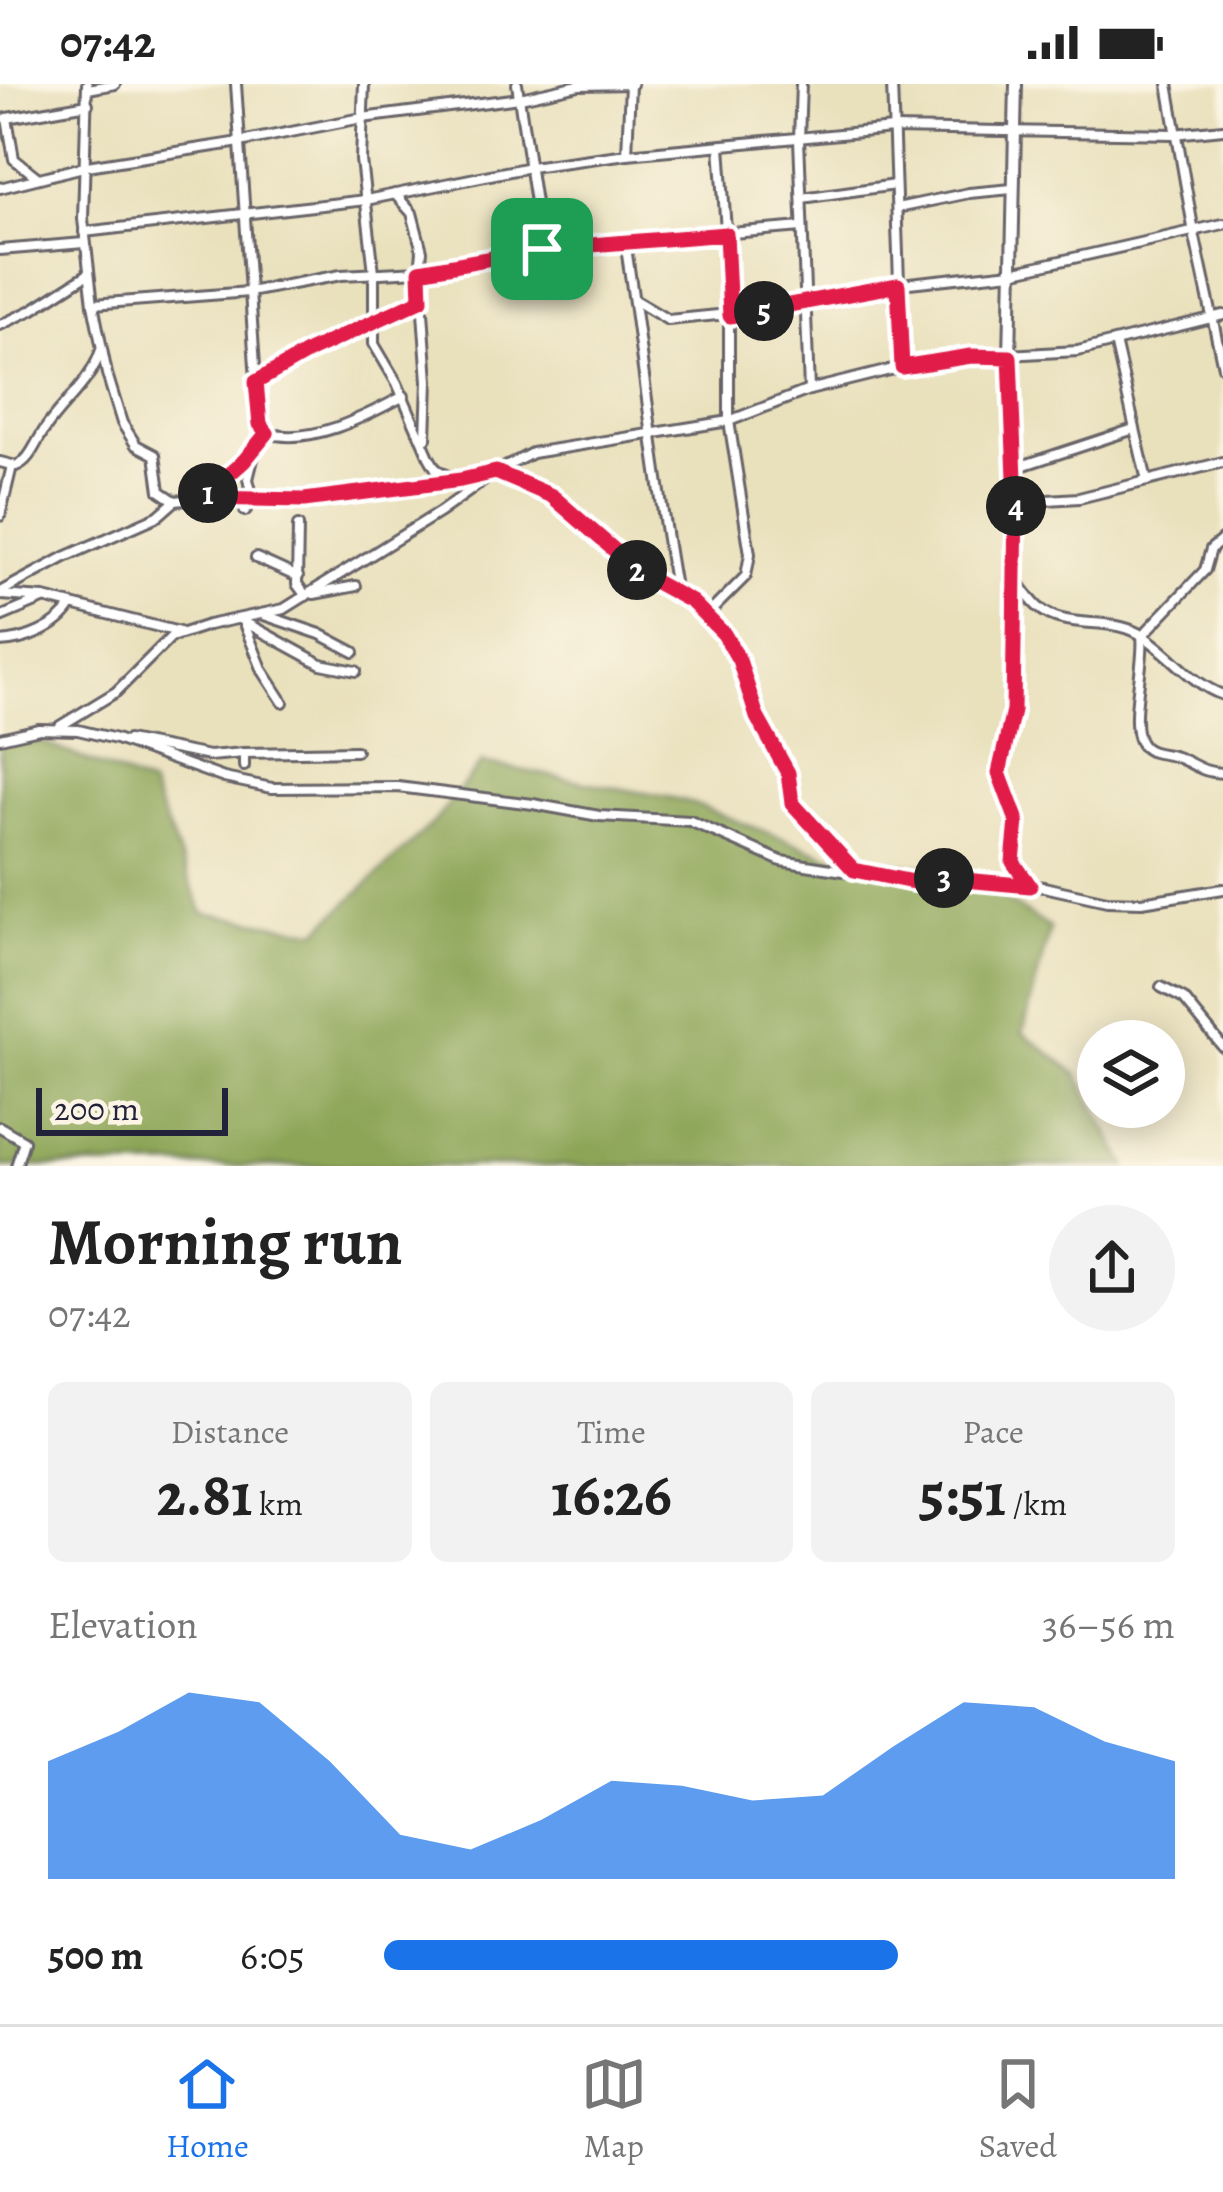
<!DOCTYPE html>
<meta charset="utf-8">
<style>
:root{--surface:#fff;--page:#f2f2f2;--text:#222;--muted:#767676;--line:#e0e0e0;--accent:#1a73e8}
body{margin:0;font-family:Alegreya,serif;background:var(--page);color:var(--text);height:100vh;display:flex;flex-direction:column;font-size:45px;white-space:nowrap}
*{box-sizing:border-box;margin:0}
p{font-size:39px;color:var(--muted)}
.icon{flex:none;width:66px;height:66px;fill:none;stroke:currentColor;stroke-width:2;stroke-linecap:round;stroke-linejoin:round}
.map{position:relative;height:1082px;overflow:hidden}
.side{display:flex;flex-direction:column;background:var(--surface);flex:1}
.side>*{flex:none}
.tools{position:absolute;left:1077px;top:936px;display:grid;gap:24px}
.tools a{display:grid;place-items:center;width:108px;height:108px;border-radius:50%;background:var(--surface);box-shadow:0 6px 30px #0003;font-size:60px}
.scale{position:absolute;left:36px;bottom:30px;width:192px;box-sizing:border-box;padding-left:12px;border:6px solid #22223b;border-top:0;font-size:33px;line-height:42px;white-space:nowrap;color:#22223b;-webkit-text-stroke:9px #fcf5e5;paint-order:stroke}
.pin{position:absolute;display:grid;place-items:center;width:102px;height:102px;color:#fff;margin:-51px;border-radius:24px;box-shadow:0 6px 18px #0006}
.km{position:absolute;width:60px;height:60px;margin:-30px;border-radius:50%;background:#222;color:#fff;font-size:33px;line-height:60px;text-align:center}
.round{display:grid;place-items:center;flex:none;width:126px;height:126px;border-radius:63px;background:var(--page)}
.overview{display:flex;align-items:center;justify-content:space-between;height:204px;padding:0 48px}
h1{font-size:66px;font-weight:700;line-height:90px}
.metrics{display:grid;grid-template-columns:repeat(3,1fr);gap:18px;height:204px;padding:12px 48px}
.metrics div{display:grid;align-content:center;border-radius:18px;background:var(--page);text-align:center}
.metrics b{font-size:60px;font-weight:700}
.metrics small{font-size:33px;font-weight:400}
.metrics p{font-size:33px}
.chart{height:336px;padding:24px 48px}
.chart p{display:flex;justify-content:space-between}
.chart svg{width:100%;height:216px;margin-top:12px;fill:var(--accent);opacity:.7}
ul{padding:0 48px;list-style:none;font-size:39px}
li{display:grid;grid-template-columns:192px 144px 1fr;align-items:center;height:90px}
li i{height:30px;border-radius:15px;background:var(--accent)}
.status{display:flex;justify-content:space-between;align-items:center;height:84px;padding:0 60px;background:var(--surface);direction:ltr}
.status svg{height:33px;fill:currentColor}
.tab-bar{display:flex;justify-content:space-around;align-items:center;height:168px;border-top:3px solid var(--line);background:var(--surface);font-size:33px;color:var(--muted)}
.tab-bar a{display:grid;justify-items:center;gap:6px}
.tab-bar .current{color:var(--accent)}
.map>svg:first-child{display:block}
.forest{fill:#8ca556;stroke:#576448;stroke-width:3}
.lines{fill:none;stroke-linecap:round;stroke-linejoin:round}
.street-casing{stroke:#686468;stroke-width:14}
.secondary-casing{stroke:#686468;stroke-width:16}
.street{stroke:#fff;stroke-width:8}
.secondary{stroke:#fff;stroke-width:10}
.route-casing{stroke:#fff;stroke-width:24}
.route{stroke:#e11d48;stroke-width:15}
</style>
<div class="status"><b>07:42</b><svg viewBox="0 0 49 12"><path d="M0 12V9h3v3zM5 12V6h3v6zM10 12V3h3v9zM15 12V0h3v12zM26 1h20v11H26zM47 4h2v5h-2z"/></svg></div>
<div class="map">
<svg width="1223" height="1082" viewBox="0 0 1223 1082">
<rect width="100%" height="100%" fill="#fcf5e5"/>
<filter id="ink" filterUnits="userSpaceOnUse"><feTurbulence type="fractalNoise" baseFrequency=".00833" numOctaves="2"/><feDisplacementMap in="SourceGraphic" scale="24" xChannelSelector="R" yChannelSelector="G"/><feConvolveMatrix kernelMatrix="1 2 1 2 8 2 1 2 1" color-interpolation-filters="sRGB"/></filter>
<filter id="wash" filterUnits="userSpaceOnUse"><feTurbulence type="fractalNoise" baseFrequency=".004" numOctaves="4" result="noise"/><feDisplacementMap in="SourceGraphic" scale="48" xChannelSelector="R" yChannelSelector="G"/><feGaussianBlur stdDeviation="2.7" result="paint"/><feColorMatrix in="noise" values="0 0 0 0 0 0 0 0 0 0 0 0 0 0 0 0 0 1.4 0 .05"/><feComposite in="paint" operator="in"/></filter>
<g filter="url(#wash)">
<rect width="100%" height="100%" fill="#e9e0bc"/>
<path class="forest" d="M42 658 150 702 203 829 317 847 435 737 481 679 683 716 828 772 960 787 1050 844 1023 949 1077 990 1127 1082H0V659Z"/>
</g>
<g filter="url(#ink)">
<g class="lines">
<defs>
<g id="street">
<path d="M87 0 83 135 93 220 107 290 122 339 136 361 155 371 160 407 175 417"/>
<path d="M236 0 256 297 260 340 267 349"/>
<path d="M364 0 361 76 374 188V260L397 299 429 373 436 385 451 394"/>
<path d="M517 0 542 165"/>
<path d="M801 0 799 55 809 306"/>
<path d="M892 0 902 283"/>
<path d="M1168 0 1194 149 1223 283"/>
<path d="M88 5 115 0"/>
<path d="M627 70 630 0"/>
<path d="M37 93 14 75 7 34 88 20"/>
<path d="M0 104 87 82 240 58 362 34 520 14 579 1 632 0"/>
<path d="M395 110 412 129 422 167 420 187 428 297 426 354"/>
<path d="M802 114 895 101"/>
<path d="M897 124 969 109 1012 105"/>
<path d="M84 148 366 116 530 83 627 70 893 45 1174 50 1223 45"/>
<path d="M625 157C643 274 655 393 676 509"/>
<path d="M0 166 84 159"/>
<path d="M636 217 668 236 787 224 909 199 1012 188 1223 140"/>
<path d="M93 220 249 208 341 191 420 187 542 165 802 143"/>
<path d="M0 241 32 226 88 190"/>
<path d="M1115 258 1147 397"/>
<path d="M1010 273 1016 418 1013 627 999 689 1017 737 1013 777 1028 800"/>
<path d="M256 297 310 267 421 216"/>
<path d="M267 349C311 362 366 332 404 312"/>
<path d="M0 378 16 382C31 376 35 359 45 345 64 317 90 300 101 266"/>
<path d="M1015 384 1134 345"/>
<path d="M203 414 244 377 267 349"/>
<path d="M1016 418 1079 414 1223 378"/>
<path d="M245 427 253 415 248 395 255 367"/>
<path d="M0 432 12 382"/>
<path d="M298 442 297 500 306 512"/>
<path d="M1223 455 1211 465 1205 486 1142 552C1146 580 1125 645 1144 663 1152 671 1168 669 1179 674 1196 681 1204 689 1223 689"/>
<path d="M256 474 298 493"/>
<path d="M1014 493C1022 503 1029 515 1038 523 1065 547 1107 532 1138 549 1170 567 1189 599 1223 611"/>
<path d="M0 508 65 473 158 432 175 417 203 414 304 415 461 396 496 388 532 369 729 337 809 306 902 283 971 273 1078 267 1223 231"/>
<path d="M314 510 356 502"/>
<path d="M1 511 44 514 179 548"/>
<path d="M708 530 746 492 750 470 729 337V189L720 62"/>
<path d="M264 531 320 550 354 568"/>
<path d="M0 533 43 515"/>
<path d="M239 535 321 580 356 587"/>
<path d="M244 540 263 587 283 618"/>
<path d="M0 558C25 557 58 544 71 522"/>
<path d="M60 642 116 608 171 553 208 541 284 525 440 428 496 388 552 412 643 492 708 530 739 576 757 633 788 689 792 719 853 785"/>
<path d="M39 645 78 646 116 655 224 694 272 704 398 703 533 720 599 732 690 737 781 777 913 798 971 795 1044 803 1107 817 1142 818 1223 805"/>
<path d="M0 654 39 645"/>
<path d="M128 656 209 672 244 669"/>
<path d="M244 682V669L356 667"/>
<path d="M1161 903 1184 915 1223 963"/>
<path d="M0 1043 24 1057 16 1082"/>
</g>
<path id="secondary" d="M1010 273 1016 0"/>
</defs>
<use href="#street" class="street-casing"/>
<use href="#secondary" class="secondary-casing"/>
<use href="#street" class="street"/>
<use href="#secondary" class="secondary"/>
</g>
</g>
<g class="lines" filter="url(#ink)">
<defs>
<path id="route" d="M726 150 730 232 898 201 902 283 971 272 1010 273 1016 418 1013 627 999 689 1017 737 1013 778 1030 802 943 794 913 798 854 786 792 719 788 689 757 633 739 576 724 550 692 518 644 492 552 412 496 388 461 396 304 416 202 414 244 377 267 349 260 340 256 298 310 267 421 216 420 187 542 165Z"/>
</defs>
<use href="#route" class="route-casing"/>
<use href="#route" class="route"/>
</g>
</svg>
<div class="tools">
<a><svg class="icon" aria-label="layers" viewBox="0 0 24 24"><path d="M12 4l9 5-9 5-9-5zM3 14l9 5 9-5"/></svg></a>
</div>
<div class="scale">200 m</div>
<div class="pin" style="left:542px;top:165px;background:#1e9e55"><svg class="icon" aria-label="arrive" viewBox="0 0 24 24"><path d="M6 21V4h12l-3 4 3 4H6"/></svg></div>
<b class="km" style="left:208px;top:409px">1</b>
<b class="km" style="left:637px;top:486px">2</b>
<b class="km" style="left:944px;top:794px">3</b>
<b class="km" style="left:1016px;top:422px">4</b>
<b class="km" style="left:764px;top:227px">5</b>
</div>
<section class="side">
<div class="overview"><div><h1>Morning run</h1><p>07:42</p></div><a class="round"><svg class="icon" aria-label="share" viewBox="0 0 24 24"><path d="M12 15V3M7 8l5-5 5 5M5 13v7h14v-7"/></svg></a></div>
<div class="metrics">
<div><p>Distance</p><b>2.81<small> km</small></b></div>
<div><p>Time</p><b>16:26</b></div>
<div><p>Pace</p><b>5:51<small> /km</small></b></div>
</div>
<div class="chart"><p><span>Elevation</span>36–56 m</p>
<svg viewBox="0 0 160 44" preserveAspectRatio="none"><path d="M0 44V20L10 14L20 6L30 8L40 20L50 35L60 38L70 32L80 24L90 25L100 28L110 27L120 17L130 8L140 9L150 16L160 20V44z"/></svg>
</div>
<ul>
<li><b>500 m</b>6:05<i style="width:65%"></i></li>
</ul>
</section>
<nav class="tab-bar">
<a class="current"><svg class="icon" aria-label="home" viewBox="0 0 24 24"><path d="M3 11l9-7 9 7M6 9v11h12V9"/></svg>Home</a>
<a><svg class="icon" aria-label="map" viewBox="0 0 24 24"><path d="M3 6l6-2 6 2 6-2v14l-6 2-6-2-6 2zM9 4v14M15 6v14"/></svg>Map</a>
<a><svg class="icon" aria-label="saved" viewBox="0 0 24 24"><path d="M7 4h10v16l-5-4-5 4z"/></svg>Saved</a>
</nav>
